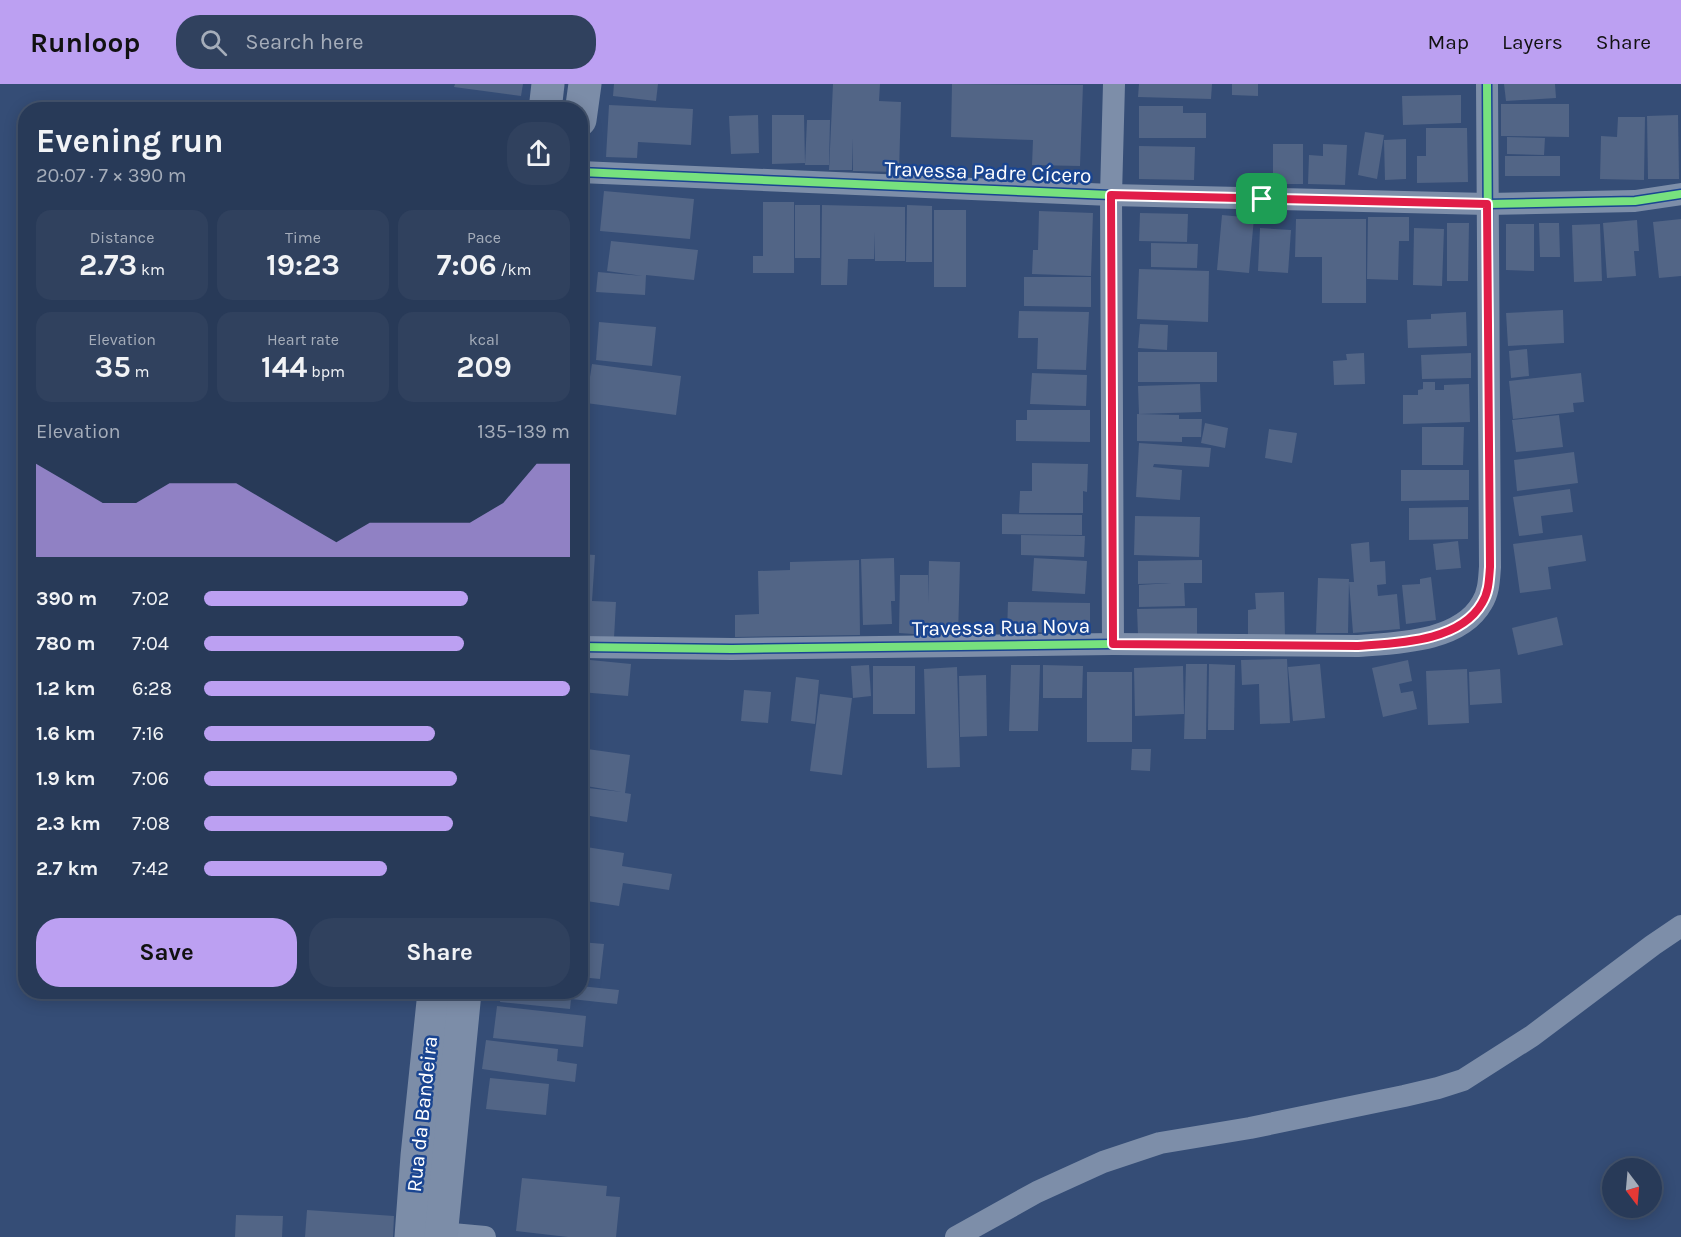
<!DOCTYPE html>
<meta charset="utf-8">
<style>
:root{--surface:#283a58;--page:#30415e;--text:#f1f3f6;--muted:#a5adba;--line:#44546e;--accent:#bca0f2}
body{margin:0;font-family:Karla,sans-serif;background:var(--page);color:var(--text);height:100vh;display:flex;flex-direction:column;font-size:22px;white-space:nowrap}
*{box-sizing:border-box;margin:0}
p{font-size:20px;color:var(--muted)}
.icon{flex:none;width:33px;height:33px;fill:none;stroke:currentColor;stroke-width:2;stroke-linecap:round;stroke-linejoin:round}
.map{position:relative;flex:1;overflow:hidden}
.drawer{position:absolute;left:18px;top:18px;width:570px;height:897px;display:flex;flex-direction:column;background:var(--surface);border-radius:24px;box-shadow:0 3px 15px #0003,0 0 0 2px var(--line)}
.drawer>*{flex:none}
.needle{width:39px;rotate:164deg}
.controls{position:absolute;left:1602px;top:1074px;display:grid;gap:12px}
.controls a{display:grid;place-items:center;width:60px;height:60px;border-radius:50%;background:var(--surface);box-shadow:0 3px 15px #0003,0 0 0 2px var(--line);font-size:30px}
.pin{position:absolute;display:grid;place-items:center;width:51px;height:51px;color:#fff;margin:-26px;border-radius:12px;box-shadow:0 3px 9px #0006}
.round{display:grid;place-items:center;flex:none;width:63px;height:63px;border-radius:24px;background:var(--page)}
.headline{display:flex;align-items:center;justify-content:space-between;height:102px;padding:0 18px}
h1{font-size:33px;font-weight:700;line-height:45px}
.metrics{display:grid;grid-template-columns:repeat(3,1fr);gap:9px;height:102px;padding:6px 18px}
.metrics div{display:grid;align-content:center;border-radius:15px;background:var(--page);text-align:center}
.metrics b{font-size:30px;font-weight:700}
.metrics small{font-size:16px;font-weight:400}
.metrics p{font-size:16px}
.chart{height:168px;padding:12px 18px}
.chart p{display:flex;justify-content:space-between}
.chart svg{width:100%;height:108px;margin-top:6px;fill:var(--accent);opacity:.7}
.button{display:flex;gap:12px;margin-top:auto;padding:12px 18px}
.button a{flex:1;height:69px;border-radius:24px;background:var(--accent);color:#111;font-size:24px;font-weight:700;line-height:69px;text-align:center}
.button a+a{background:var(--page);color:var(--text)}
ul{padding:0 18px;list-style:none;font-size:20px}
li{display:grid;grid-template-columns:96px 72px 1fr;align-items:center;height:45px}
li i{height:15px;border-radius:8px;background:var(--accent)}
header{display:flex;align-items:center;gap:36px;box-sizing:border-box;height:84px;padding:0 30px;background:var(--accent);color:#111}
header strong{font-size:28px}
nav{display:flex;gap:33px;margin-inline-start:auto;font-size:21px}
.search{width:420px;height:54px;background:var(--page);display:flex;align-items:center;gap:15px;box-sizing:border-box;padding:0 21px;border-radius:24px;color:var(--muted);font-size:22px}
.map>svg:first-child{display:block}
.building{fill:#526586}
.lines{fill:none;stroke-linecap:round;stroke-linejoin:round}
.minor{stroke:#7d8ea9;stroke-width:22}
.primary{stroke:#7c8da8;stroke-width:33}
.cycleway-casing{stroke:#1a4591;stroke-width:11}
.cycleway{stroke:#77e17e;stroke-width:8}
.route-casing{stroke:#fff;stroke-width:12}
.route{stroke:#e11d48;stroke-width:8}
.labels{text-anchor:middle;stroke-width:5;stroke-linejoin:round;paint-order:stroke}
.street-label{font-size:21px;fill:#fff;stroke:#1a4591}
</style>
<header>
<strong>Runloop</strong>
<div class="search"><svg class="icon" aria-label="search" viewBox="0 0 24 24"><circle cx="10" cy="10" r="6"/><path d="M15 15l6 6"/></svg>Search here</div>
<nav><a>Map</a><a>Layers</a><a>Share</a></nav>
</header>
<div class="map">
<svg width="1681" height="1153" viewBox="0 0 1681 1153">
<rect width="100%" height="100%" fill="#354d76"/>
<g class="building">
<path d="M455 0H523L521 12 454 3Z"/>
<path d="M614 0H658L656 17 613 12Z"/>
<path d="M833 0H880L879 17 901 18 899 88 853 87V54L852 86H829Z"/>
<path d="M952 0 1083 1 1080 82 1032 81 1033 56 951 53Z"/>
<path d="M1139 0H1212L1211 15 1138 13Z"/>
<path d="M1232 0H1258V12L1232 11Z"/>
<path d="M1504 0H1555L1556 14 1506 17Z"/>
<path d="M1461 11V39L1403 41 1402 12Z"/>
<path d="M1501 20H1569V53L1501 52Z"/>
<path d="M609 21 693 25 691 61 638 58 637 74 606 73Z"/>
<path d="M1139 22H1183V29H1206V54H1139Z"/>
<path d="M758 31 759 69 731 70 729 32Z"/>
<path d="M772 31H804L805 79 772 80Z"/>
<path d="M1678 31 1679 95H1648L1647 32Z"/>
<path d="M1618 33H1645L1644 96 1600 95 1601 52 1617 53Z"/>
<path d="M807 36H830L829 81H805Z"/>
<path d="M1426 44H1467L1468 98 1417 99V72H1426Z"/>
<path d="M1365 48 1384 51 1377 95 1358 91Z"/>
<path d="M1507 53 1545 54 1544 71 1507 70Z"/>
<path d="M1406 55V95L1385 96 1384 56Z"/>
<rect x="1273" y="60" width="30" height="40"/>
<path d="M1323 60 1347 61 1345 101 1308 100 1309 71 1323 72Z"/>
<path d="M1139 62 1195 63 1194 96 1139 95Z"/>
<rect x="1505" y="72" width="55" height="20"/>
<path d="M604 107 694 115 690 155 600 147Z"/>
<path d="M763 118H794V189H753V172H763Z"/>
<rect x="795" y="121" width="25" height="53"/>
<path d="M822 121 905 123V177H875L874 148V175H848L847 201H821Z"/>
<path d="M907 121 932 122V178H906Z"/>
<rect x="934" y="126" width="32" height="77"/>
<path d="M1039 127 1093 129 1091 192 1032 190 1033 166H1038Z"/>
<path d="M1140 129 1188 130 1187 158 1139 157Z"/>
<path d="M1222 131 1254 134 1249 189 1217 186Z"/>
<path d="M1368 133H1409V157H1399L1398 196 1367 195Z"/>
<path d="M1296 135H1366V219H1322V173H1295Z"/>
<path d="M1681 135V192L1659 194 1653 138Z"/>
<path d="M1637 136 1639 167H1634L1636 192 1607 194 1603 139Z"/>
<path d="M1447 139H1469L1468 197H1447Z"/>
<path d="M1539 139H1559L1560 173H1540Z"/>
<path d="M1506 140H1534V187L1506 186Z"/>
<path d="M1600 140 1602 197 1574 198 1572 141Z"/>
<path d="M1260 144 1291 146 1288 189 1258 187Z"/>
<path d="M1414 144 1444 145 1442 202 1413 201Z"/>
<path d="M611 157 698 166 694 196 646 191 645 211 596 208 598 188 643 192 607 187Z"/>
<path d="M1151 159 1198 160 1197 184 1151 183Z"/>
<path d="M1139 185 1209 187 1208 238 1137 235Z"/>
<path d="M1024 193H1091V223L1024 222Z"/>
<path d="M1563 226 1564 259 1508 262 1506 229Z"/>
<path d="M1019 227 1089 228 1086 286 1037 285 1038 254H1018Z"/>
<path d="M1466 228 1467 262 1408 264 1407 236 1431 235V230Z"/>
<path d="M599 238 656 243 652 282 596 276Z"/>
<path d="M1140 240 1168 241 1167 266 1138 264Z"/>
<path d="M1527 265 1529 292 1511 294 1509 267Z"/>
<rect x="1138" y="268" width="79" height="30"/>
<path d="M1364 269 1365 300 1334 301 1333 277 1347 276 1346 270Z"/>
<path d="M1471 269V294L1422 295 1421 271Z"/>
<path d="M592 280 681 292 676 331 586 319Z"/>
<path d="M1032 289 1087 291 1086 322 1030 320Z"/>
<path d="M1581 289 1584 318 1573 319 1574 328 1513 335 1509 297Z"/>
<path d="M1423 298H1435V306H1444V301L1469 300 1470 338 1403 340V311H1418V306L1423 305Z"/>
<path d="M1200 300 1201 328 1139 330 1138 302Z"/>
<path d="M1027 326H1090V358L1016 357V336H1027Z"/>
<path d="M1137 330 1179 331V335H1202L1201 353H1182V358L1137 357Z"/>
<path d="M1559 331 1563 363 1516 368 1512 336Z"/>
<path d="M1205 339 1228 344 1225 364 1201 359Z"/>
<path d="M1422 343H1464L1463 381H1422Z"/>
<path d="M1269 345 1297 349 1292 379 1265 374Z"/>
<path d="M1139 359 1211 364 1209 383 1154 380 1153 383 1182 386 1180 416 1136 413Z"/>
<path d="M1574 368 1578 399 1517 407 1514 376Z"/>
<path d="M1032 379 1088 380 1087 408 1083 407V429H1019L1020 407H1032Z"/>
<path d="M1401 386H1469V416L1401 417Z"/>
<path d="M1570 405 1573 428 1541 432 1543 449 1519 452 1513 413Z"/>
<path d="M1468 423V455L1409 456V424Z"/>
<path d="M1002 430 1082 431V451L1002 450Z"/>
<path d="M1135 432 1200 433 1199 473 1134 471Z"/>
<path d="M1021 451 1085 452 1084 473 1021 471Z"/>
<path d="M1582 451 1586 477 1548 483 1551 505 1520 509 1513 460Z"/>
<path d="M1458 457 1461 484 1436 486 1433 460Z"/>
<path d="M1369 458 1370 478 1385 477 1386 500 1377 501 1378 512 1397 510 1400 545 1353 549 1349 498H1354L1351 460Z"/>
<path d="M580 470 595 471 592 517 616 518 614 554 580 553Z"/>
<path d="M894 474 895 517H891L892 540 863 541 861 475Z"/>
<path d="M1034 474 1087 477 1085 510 1032 507Z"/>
<path d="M859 476 860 551 735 553V531L759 530 758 487 790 486V478Z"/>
<path d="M1202 476V499H1184L1185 522 1139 523V501L1171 499 1138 500V477Z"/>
<path d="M929 477 960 478 958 553 899 549 900 491H928V519Z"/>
<path d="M1431 493 1436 536 1406 540 1402 501 1420 500V495Z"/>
<path d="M1318 494 1349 495 1348 549H1316Z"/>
<path d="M1284 508 1285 553 1248 554V526L1256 525 1255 509Z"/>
<path d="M1008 518 1090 519V549L1007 548Z"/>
<path d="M1197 524V550L1138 551 1137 525Z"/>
<path d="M1557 533 1563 561 1518 571 1512 544Z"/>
<path d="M580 575 631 580 628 612 580 608Z"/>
<path d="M1287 575 1290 639 1260 640 1259 600 1242 601 1241 576Z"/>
<path d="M1408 576 1412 597 1399 600 1401 609 1413 607 1417 625 1383 633 1372 584Z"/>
<path d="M1186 580H1207L1206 655H1184Z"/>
<path d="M1209 580 1235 581 1234 646H1208Z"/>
<path d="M1320 580 1325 634 1293 637 1288 583Z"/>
<path d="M869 581 871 612 853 614 851 582Z"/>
<path d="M1011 581H1040L1038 647H1009Z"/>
<path d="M1043 581 1083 582 1082 614H1043Z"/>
<rect x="873" y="582" width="42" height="48"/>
<path d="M1183 582 1184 630 1135 632 1134 584Z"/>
<path d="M957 583 960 683 927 684 924 585Z"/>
<path d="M1467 585 1469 639 1428 641 1426 587Z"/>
<path d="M1500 585 1502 619 1470 621 1469 588Z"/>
<rect x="1087" y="588" width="45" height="70"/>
<path d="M986 591 987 652 960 653 959 592Z"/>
<path d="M796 593 819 596 815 640 791 637Z"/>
<path d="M744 606 771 608 768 639 741 637Z"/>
<path d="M820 610 852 614 842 691 810 687Z"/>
<path d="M580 664 630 671 625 709 631 710 627 738 584 731 580 743V703L622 708 580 701Z"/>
<path d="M1132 665H1151L1150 687 1131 686Z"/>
<path d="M580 762 624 769 622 782 672 790 669 806 623 799 619 822 580 816Z"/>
<path d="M580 858 604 860 600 895 580 893Z"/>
<path d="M580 902 619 906 617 920 571 915 570 925 500 918 501 908H580Z"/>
<path d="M497 922 586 932 583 963 493 954Z"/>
<path d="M486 956 558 965 557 977 577 980 575 998 482 985Z"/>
<path d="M490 994 549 1000 546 1031 486 1025Z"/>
<path d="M522 1094 607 1102 606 1112 620 1113 616 1153H568L516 1147Z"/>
<path d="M307 1126 394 1132 393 1153H305Z"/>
<path d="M236 1131 283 1132 282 1153H235Z"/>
</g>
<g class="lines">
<g class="minor">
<path d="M580 88 1111 111 1487 120 1635 117 1681 110"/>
<path d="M1113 560 1111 111 1114 0"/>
<path d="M580 563 732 565 1113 560 1358 562C1397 559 1460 558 1482 519 1489 508 1489 495 1490 483L1487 0"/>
<path d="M441 1149 485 1153"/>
<path d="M956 1153 1037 1108 1103 1078 1160 1059 1250 1044 1404 1012 1438 1004 1463 996 1532 952 1653 861 1681 842"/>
</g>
<g class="primary">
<path d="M545 26 548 0"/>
<path d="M580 36 585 0"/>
<path d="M411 1153 417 1072 434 908"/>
<path d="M441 1153 465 908"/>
</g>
<defs>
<g id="cycleway">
<path d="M580 88 1111 111 1487 120 1635 117 1681 110"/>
<path d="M580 563 732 565 1113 560 1358 562C1397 559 1460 558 1482 519 1489 508 1489 495 1490 483L1487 0"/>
</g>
</defs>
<use href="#cycleway" class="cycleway-casing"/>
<use href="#cycleway" class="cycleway"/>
</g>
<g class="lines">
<defs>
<path id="route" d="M1111 111 1487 120 1490 483C1489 495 1489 508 1482 519 1460 558 1397 559 1358 562L1113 560Z"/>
</defs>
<use href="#route" class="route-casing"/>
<use href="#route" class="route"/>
</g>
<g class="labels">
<g class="street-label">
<text transform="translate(988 88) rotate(2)" y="7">Travessa Padre Cícero</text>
<text transform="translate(1001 543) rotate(-1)" y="7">Travessa Rua Nova</text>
<text transform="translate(422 1030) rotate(-84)" y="7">Rua da Bandeira</text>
</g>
</g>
</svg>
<div class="controls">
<a><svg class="needle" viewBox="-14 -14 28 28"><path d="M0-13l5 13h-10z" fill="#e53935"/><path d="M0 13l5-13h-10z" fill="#a5adba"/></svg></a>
</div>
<div class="pin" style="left:1262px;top:115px;background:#1e9e55"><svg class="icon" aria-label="arrive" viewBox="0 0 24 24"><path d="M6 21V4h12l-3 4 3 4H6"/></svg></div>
<section class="drawer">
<div class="headline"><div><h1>Evening run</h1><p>20:07 · 7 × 390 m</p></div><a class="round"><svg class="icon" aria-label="share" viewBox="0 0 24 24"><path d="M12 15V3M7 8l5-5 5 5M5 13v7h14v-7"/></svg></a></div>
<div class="metrics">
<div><p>Distance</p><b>2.73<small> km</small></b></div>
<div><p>Time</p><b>19:23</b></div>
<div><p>Pace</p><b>7:06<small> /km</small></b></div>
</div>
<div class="metrics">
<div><p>Elevation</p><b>35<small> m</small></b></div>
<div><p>Heart rate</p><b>144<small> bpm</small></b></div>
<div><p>kcal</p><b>209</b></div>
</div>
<div class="chart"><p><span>Elevation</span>135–139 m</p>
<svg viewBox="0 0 160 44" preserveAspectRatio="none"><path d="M0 44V6L10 14L20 22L30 22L40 14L50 14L60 14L70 22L80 30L90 38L100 30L110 30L120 30L130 30L140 22L150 6L160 6V44z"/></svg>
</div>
<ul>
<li><b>390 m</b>7:02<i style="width:72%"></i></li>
<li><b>780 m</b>7:04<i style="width:71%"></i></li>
<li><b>1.2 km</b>6:28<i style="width:100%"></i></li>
<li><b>1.6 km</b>7:16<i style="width:63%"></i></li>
<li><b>1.9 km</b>7:06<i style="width:69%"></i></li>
<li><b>2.3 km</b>7:08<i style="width:68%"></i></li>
<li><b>2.7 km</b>7:42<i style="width:50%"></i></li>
</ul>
<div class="button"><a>Save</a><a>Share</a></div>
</section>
</div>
